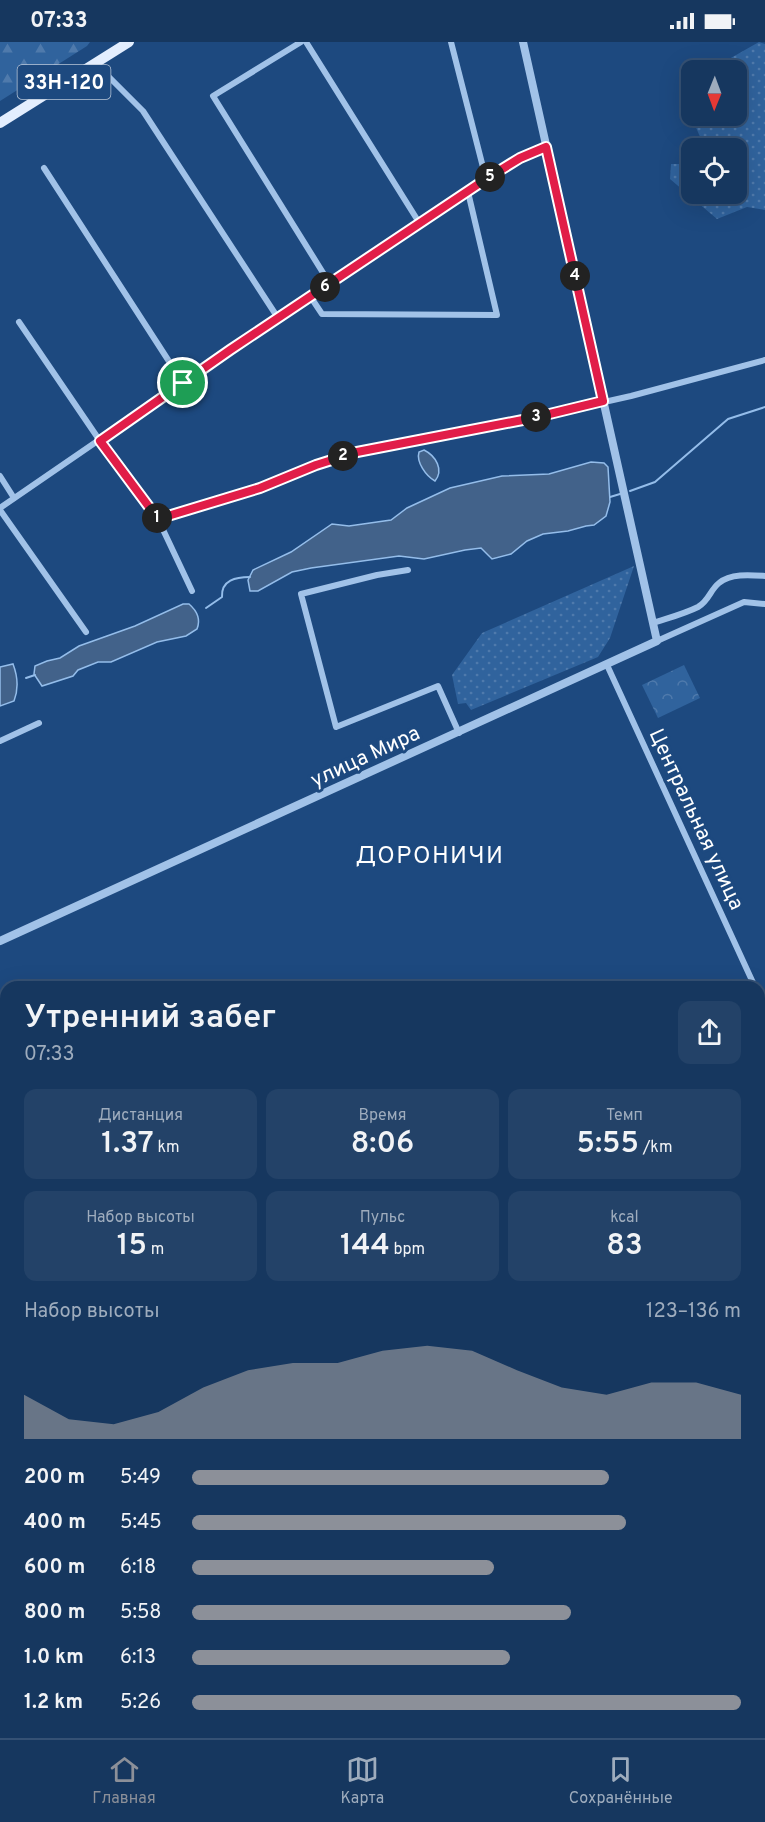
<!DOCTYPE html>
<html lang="ru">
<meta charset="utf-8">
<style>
:root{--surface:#16375f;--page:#234268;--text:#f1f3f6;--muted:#9eacbd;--line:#355174;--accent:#8c9099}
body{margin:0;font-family:Overpass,sans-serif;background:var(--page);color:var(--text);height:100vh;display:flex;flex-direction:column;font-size:22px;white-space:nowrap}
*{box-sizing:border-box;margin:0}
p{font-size:20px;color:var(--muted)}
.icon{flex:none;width:33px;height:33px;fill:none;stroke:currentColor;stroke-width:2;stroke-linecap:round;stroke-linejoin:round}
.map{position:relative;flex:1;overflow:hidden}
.sheet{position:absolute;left:0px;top:939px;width:765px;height:758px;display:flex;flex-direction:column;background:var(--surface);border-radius:18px 18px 0 0;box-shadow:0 6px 24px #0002,0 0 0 2px var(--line)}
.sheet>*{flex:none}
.needle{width:39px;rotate:181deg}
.buttons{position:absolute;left:681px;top:18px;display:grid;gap:12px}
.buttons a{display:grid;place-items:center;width:66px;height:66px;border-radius:12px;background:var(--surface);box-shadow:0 6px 24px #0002,0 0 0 2px var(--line);font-size:30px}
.pin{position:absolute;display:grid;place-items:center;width:51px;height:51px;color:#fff;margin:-26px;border:3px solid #fff;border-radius:50%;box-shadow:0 2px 6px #0007}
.km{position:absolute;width:30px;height:30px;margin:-15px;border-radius:50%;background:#222;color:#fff;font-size:16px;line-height:30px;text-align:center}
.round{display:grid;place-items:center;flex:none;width:63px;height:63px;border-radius:12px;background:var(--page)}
.overview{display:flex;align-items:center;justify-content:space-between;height:102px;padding:0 24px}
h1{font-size:33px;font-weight:600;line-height:45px}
.figures{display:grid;grid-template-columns:repeat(3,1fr);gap:9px;height:102px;padding:6px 24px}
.figures div{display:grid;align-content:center;border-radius:12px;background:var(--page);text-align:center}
.figures b{font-size:30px;font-weight:600}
.figures small{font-size:16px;font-weight:400}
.figures p{font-size:16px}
.chart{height:168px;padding:12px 24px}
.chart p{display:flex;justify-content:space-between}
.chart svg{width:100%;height:108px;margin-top:6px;fill:var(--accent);opacity:.7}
ul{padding:0 24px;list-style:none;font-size:20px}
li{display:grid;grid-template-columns:96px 72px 1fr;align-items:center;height:45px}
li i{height:15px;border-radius:8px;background:var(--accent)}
.status{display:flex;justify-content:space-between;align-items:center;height:42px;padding:0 30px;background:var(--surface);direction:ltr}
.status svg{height:16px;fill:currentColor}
.dock{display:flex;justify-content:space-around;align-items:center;height:84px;border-top:2px solid var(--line);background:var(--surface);font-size:16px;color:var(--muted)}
.dock a{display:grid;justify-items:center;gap:3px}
.dock .selected{color:var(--accent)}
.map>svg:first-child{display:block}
.grass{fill:url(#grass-dots)}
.forest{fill:url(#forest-firs)}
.park{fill:url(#park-crowns)}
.water{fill:#42628a;stroke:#94bdea;stroke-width:1.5}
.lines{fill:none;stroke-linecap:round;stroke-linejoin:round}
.stream{stroke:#94bdea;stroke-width:2}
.minor{stroke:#a1c2e8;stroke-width:6}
.tertiary{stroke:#a1c2e8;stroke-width:8}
.primary{stroke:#e3eefe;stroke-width:10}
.route-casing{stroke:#fff;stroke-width:12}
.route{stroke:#e11d48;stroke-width:8}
.labels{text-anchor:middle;stroke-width:6;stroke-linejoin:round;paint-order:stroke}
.shield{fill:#1d497f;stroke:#bbc8d9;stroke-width:1.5}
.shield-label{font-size:20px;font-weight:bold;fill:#fff}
.street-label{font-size:21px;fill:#fff;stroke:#1d497f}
.quarter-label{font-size:24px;letter-spacing:1.5px;fill:#fff;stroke:#1d497f}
</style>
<div class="status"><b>07:33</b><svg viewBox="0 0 49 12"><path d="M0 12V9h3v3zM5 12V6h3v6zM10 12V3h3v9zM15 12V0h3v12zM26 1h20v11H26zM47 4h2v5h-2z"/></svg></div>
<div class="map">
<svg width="765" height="1696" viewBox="0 0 765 1696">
<defs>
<pattern id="grass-dots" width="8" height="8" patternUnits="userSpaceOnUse" patternTransform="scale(1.5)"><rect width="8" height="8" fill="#30639d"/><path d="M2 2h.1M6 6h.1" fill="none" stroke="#4f7aac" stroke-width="1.8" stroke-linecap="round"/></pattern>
<pattern id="forest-firs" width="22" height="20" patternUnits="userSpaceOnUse" patternTransform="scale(1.5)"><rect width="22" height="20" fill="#30639d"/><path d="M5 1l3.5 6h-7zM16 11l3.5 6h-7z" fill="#4f7aac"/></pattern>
<pattern id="park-crowns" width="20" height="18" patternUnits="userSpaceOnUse" patternTransform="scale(1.5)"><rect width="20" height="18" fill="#30639d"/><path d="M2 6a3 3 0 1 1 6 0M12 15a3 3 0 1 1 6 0" fill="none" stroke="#4f7aac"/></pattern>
</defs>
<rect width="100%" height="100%" fill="#1d497f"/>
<g class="grass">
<path d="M759 0 765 2V168L747 165 717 177 670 137 671 122H690L691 121 692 152H736V106H702L704 104 688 67 691 65 692 74H736V28H723L729 17Z"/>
<path d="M634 524 610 596 598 615 471 668 466 661 458 662 452 633 482 591Z"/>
</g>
<path class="forest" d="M0 0H90L87 4 0 59Z"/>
<path class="park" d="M684 623 700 656 658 676 642 643Z"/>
<g class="water">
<path d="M424 408C436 414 444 428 435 439 426 434 416 420 419 410Z"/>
<path d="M591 420 604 421 608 425 610 460 606 474 594 483 586 484 568 489 543 492 527 499 511 512 492 517 481 506 465 508 424 517 399 514 311 526 292 530 258 549H250L248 538 253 528 291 510 332 482 349 484 391 478 407 466 450 446 502 434 549 432Z"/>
<path d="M183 562H189C196 568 201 577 197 587L186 594 157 600 111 620H98L78 628 73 634 42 644 34 632 35 624 47 619 60 616 79 604 135 584Z"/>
<path d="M13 622C18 635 19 646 14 659L0 664V625Z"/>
</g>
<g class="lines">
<g class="stream">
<path d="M630 449 655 440 728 377 765 365"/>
<path d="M610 455 620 452"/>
<path d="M206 566 222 555C221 538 236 535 250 535"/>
<path d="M26 636 35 633"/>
</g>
<g class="minor">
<path d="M301 0 213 54 330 242"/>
<path d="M306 0 420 182"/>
<path d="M451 0 486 137"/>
<path d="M95 21 143 69 278 276"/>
<path d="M44 126 183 341"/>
<path d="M310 254 322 272 497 273 468 150"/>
<path d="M19 280 100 399 158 477 192 549"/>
<path d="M0 434 14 456"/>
<path d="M0 466 230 308 486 137 520 116 546 105"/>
<path d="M0 468 86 590"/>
<path d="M158 477 260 446 316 423 358 410 387 403 533 376 631 354 765 318"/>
<path d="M408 528 377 533 301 552 336 685 438 644 459 691"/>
<path d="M653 581C668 576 684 572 698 565 709 559 710 548 719 541 731 531 751 533 765 534"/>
<path d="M657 599 744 560 765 562"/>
<path d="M607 623 755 945"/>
<path d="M0 699 39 681"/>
<path d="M759 953C765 974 762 994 759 1015"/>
<path d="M0 963 6 975"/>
<path d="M759 1250 765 1227"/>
<path d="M278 1690 281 1696"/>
<path d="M346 1690 349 1696"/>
<path d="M404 1690 410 1696"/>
<path d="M605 1696 610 1690"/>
</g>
<path class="tertiary" d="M0 899 657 599 523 0"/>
<path class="primary" d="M0 81 129 0"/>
</g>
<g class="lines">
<defs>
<path id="route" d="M546 105 603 359 533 376 357 410 316 423 260 446 158 477 100 399 230 308 486 137 520 116Z"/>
</defs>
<use href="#route" class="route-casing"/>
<use href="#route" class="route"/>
</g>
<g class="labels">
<rect class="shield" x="17.5" y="23" width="93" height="34" rx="4.5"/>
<g class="shield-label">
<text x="64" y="47">33Н-120</text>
</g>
<g class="street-label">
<text transform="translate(365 714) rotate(-25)" y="7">улица Мира</text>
<text transform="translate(697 777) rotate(65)" y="7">Центральная улица</text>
</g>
<g class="quarter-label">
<text x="430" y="821">ДОРОНИЧИ</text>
</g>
</g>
</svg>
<div class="buttons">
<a><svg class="needle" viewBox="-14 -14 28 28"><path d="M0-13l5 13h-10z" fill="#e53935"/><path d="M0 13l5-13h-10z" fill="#9eacbd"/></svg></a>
<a><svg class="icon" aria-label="locate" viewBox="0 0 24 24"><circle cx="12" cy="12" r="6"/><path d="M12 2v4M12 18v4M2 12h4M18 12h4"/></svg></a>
</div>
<div class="pin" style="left:183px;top:341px;background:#1e9e55"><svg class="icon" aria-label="arrive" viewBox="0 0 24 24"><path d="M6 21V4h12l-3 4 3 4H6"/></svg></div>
<b class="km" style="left:157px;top:476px">1</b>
<b class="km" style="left:343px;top:414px">2</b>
<b class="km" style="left:536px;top:375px">3</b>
<b class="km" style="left:575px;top:234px">4</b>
<b class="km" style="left:490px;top:135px">5</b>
<b class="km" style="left:325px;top:245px">6</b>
<section class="sheet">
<div class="overview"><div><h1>Утренний забег</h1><p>07:33</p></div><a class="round"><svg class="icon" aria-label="share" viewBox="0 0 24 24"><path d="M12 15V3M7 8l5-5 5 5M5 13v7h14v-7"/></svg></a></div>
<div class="figures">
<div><p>Дистанция</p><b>1.37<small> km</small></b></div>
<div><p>Время</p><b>8:06</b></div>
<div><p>Темп</p><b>5:55<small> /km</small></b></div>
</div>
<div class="figures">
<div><p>Набор высоты</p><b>15<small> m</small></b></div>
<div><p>Пульс</p><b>144<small> bpm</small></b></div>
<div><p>kcal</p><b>83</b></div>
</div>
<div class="chart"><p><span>Набор высоты</span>123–136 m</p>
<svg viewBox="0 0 160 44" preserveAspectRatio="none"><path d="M0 44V26L10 36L20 38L30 33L40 23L50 16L60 13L70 13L80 8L90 6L100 8L110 16L120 23L130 26L140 21L150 21L160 26V44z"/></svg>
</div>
<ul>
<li><b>200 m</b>5:49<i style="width:76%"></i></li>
<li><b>400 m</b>5:45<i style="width:79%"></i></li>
<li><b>600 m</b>6:18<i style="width:55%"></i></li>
<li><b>800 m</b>5:58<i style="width:69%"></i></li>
<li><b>1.0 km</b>6:13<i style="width:58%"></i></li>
<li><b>1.2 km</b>5:26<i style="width:100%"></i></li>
</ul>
</section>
</div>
<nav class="dock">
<a class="selected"><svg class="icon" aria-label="home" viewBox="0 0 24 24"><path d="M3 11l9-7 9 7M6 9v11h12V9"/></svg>Главная</a>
<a><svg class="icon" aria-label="map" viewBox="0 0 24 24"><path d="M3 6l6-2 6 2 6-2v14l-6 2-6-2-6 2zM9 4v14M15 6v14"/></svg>Карта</a>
<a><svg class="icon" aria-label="saved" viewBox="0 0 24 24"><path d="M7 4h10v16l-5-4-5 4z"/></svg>Сохранённые</a>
</nav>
